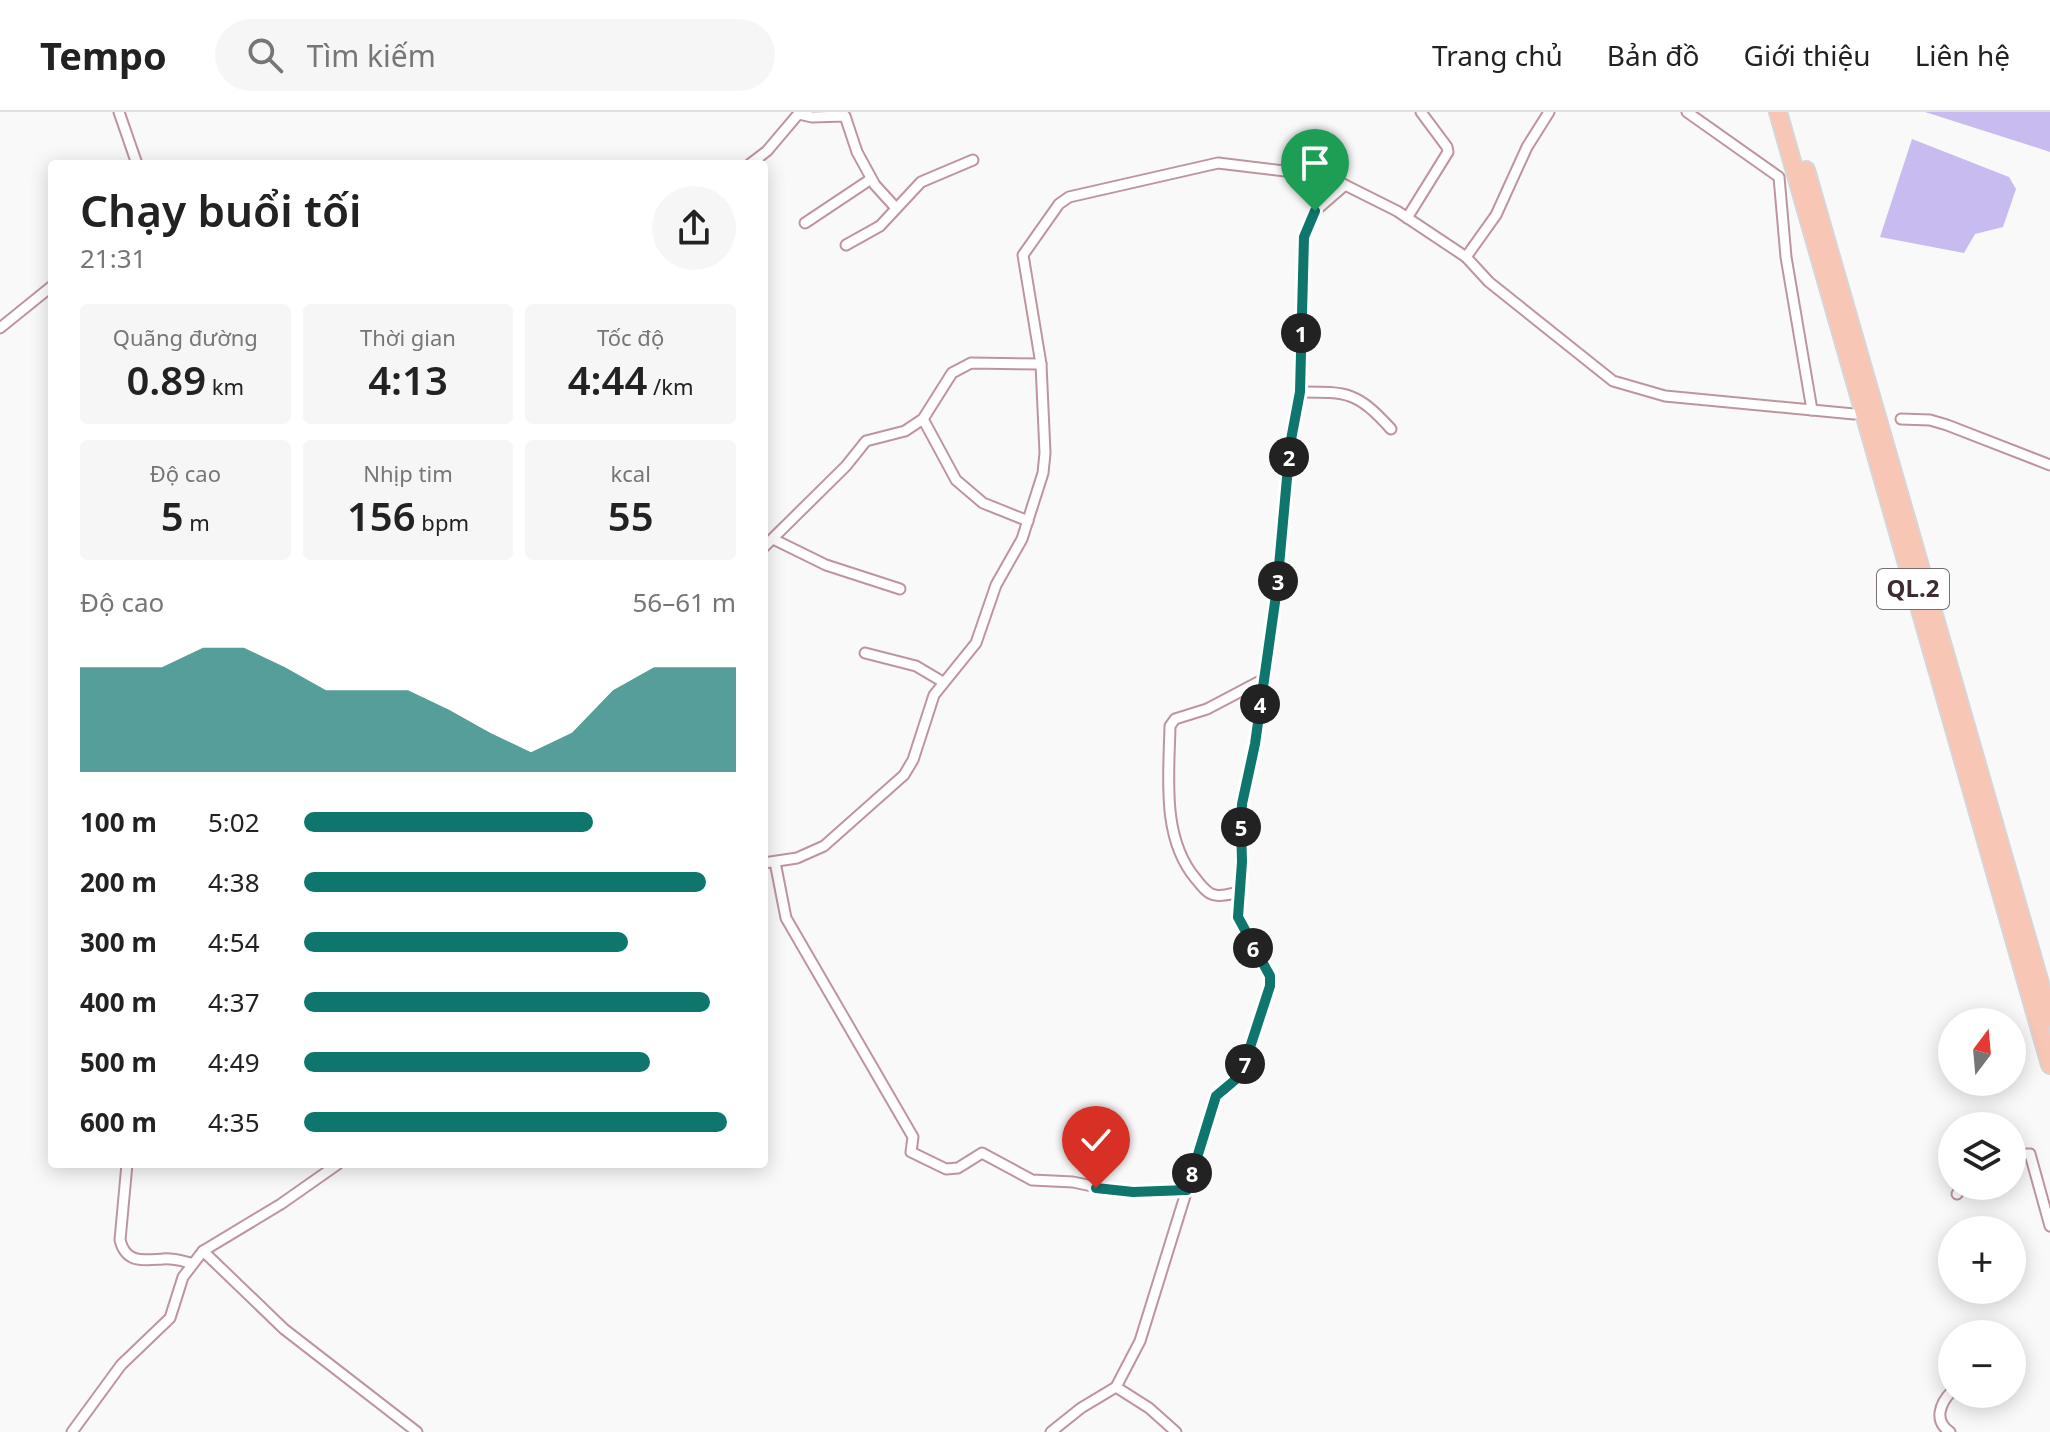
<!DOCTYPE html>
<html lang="vi">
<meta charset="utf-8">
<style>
:root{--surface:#fff;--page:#f6f6f6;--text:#222;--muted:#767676;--line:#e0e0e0;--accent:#0f766e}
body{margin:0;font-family:"Noto Sans",sans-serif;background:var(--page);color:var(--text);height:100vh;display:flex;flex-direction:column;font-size:30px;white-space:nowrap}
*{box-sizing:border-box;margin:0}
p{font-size:26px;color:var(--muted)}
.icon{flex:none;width:44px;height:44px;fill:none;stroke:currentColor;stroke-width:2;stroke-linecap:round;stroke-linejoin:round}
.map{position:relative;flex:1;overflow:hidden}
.drawer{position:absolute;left:48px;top:48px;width:720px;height:1008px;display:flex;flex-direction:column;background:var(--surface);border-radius:8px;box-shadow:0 4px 20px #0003}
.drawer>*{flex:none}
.needle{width:52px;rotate:16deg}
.tools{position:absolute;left:1938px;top:896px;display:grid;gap:16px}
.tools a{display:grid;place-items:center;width:88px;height:88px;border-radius:50%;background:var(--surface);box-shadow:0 4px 20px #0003;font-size:40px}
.pin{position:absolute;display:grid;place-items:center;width:68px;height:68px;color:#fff;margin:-82px -34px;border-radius:50% 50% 50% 0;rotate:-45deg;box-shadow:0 0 8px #0007}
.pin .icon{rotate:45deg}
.km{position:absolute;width:40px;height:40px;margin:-20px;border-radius:50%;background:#222;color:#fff;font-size:22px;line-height:40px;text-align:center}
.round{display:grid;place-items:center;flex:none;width:84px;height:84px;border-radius:42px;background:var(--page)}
.overview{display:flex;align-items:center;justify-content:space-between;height:136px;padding:0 32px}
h1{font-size:44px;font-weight:600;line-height:60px}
.metrics{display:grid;grid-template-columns:repeat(3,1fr);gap:12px;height:136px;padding:8px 32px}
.metrics div{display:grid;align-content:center;border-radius:8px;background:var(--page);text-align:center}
.metrics b{font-size:40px;font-weight:600}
.metrics small{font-size:22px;font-weight:400}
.metrics p{font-size:22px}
.chart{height:224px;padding:16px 32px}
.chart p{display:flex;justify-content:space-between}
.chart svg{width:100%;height:144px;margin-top:8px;fill:var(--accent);opacity:.7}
ul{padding:0 32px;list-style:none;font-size:26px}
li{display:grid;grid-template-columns:128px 96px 1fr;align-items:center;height:60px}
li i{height:20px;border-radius:10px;background:var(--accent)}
header{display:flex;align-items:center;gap:48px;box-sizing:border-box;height:112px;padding:0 40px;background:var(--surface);border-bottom:2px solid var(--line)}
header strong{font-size:38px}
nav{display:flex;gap:44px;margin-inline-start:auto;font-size:28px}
.search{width:560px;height:72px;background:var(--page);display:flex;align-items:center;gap:20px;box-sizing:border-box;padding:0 28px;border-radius:44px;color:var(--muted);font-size:30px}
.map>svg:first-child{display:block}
.water{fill:#c8bbf0}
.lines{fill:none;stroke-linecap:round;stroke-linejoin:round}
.minor-casing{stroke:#be959e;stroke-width:13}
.trunk-casing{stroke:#d8d5d6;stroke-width:20}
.minor{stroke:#fff;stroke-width:9}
.trunk{stroke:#f8c6b4;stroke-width:16}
.route-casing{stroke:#fff;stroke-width:16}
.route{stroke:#0f766e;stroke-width:10}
.labels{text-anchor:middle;stroke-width:7;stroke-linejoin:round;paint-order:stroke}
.shield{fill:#fff;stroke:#786c6e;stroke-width:2}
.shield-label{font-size:24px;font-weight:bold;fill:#3e2d30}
</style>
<header>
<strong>Tempo</strong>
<div class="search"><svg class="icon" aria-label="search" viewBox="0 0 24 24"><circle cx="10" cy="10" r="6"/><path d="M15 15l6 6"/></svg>Tìm kiếm</div>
<nav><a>Trang chủ</a><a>Bản đồ</a><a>Giới thiệu</a><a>Liên hệ</a></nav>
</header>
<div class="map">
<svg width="2050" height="1320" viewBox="0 0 2050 1320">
<rect width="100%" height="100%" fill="#f9f9f9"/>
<g class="water">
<path d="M1925 0H2050V40L2038 36Z"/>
<path d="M1912 27 2009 65 2016 77 2003 115 1975 122 1964 141 1880 125Z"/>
</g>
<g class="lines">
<defs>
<g id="minor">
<path d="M119 0 137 52"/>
<path d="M1687 0 1779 65 1786 145 1812 298"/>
<path d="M799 2 812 5 845 4 857 40 875 73 896 96"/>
<path d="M750 52 767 39 800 0"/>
<path d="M1407 106 1448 40 1447 35 1421 0"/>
<path d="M805 111 871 67"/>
<path d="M846 133 880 114 921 70 973 48"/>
<path d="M1466 145 1496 103 1527 35 1549 0"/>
<path d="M0 216 52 174"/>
<path d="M1300 280C1349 280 1357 280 1391 317"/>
<path d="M923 307 956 368 983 391 1028 409"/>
<path d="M1901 307 1930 308 1947 313 2050 353"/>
<path d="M773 427 826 453 900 477"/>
<path d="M764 435 846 354 866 329 905 319 923 307 952 261 971 251 1041 252"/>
<path d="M865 541 916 554 943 570"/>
<path d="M775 750 786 806 913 1025 911 1040 946 1057 958 1056 982 1041 1032 1068 1073 1070 1120 1080 1187 1078"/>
<path d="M764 751 797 746 824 734 904 663 913 648 934 583 976 531 996 473 1022 427 1043 361 1045 341 1041 252 1023 143 1059 92 1069 85 1218 51 1327 64 1397 99 1466 145 1489 170 1613 269 1665 284 1854 302"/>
<path d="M1240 780C1233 781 1223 785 1215 783 1207 782 1201 773 1196 767 1161 726 1169 664 1170 614L1175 607 1207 597 1264 567"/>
<path d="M2012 1042H2030L2050 1114"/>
<path d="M127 1052 120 1128C126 1152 143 1148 163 1147 173 1146 182 1149 191 1151"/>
<path d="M1957 1082 1963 1074"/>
<path d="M203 1139 284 1217 417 1320"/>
<path d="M1116 1275 1149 1296 1176 1320"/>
<path d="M72 1320 121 1253 170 1206 183 1165 203 1139 281 1092 338 1052"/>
<path d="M1051 1320 1081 1296 1116 1275 1140 1229 1216 984 1241 963 1270 874V864L1238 805 1242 750V692L1255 632 1277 476 1290 333 1300 280 1304 125 1315 99 1345 73"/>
<path d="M1950 1320C1933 1309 1940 1291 1952 1279"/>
</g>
<g id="trunk">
<path d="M1778 0 2050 953"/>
<path d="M1806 58 2050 906"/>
</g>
</defs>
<use href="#minor" class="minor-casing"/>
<use href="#trunk" class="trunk-casing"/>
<use href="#minor" class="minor"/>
<use href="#trunk" class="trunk"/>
</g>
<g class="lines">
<defs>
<path id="route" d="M1096 1076 1133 1080 1187 1078 1216 984 1241 963 1270 874V864L1238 805 1242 750 1241 712 1242 692 1255 632 1277 476 1290 333 1300 280 1304 125 1315 99"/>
</defs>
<use href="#route" class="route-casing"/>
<use href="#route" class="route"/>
</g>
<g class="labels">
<rect class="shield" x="1877" y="457" width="72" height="40" rx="6"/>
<g class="shield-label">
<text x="1913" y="485">QL.2</text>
</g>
</g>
</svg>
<div class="tools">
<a><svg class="needle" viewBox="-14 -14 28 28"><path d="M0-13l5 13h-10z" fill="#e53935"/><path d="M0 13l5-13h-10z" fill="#767676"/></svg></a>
<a><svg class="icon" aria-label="layers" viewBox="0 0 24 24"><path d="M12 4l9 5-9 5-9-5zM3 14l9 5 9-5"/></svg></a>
<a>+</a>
<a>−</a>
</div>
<div class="pin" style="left:1315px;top:99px;background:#1e9e55"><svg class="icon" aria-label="arrive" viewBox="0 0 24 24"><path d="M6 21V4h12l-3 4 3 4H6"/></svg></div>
<div class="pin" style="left:1096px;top:1076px;background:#d93025"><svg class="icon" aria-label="check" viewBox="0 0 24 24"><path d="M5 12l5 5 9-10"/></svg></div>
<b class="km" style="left:1301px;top:221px">1</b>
<b class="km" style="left:1289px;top:345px">2</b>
<b class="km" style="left:1278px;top:469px">3</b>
<b class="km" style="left:1260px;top:592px">4</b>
<b class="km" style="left:1241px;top:715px">5</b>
<b class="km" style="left:1253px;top:836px">6</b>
<b class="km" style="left:1245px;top:952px">7</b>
<b class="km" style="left:1192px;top:1061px">8</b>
<section class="drawer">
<div class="overview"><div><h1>Chạy buổi tối</h1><p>21:31</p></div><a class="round"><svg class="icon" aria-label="share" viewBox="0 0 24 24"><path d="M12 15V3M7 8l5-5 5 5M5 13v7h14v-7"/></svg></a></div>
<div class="metrics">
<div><p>Quãng đường</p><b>0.89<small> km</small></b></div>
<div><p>Thời gian</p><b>4:13</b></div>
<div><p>Tốc độ</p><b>4:44<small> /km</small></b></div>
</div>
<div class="metrics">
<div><p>Độ cao</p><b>5<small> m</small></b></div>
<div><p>Nhịp tim</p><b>156<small> bpm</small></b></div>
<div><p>kcal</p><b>55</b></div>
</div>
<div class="chart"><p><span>Độ cao</span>56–61 m</p>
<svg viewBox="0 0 160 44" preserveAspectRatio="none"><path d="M0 44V12L10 12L20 12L30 6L40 6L50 12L60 19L70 19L80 19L90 25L100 32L110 38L120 32L130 19L140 12L150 12L160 12V44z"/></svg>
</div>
<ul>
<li><b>100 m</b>5:02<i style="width:67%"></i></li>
<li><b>200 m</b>4:38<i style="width:93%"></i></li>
<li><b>300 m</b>4:54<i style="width:75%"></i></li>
<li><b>400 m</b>4:37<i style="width:94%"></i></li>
<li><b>500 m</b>4:49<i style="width:80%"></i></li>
<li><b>600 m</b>4:35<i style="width:98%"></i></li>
</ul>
</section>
</div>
